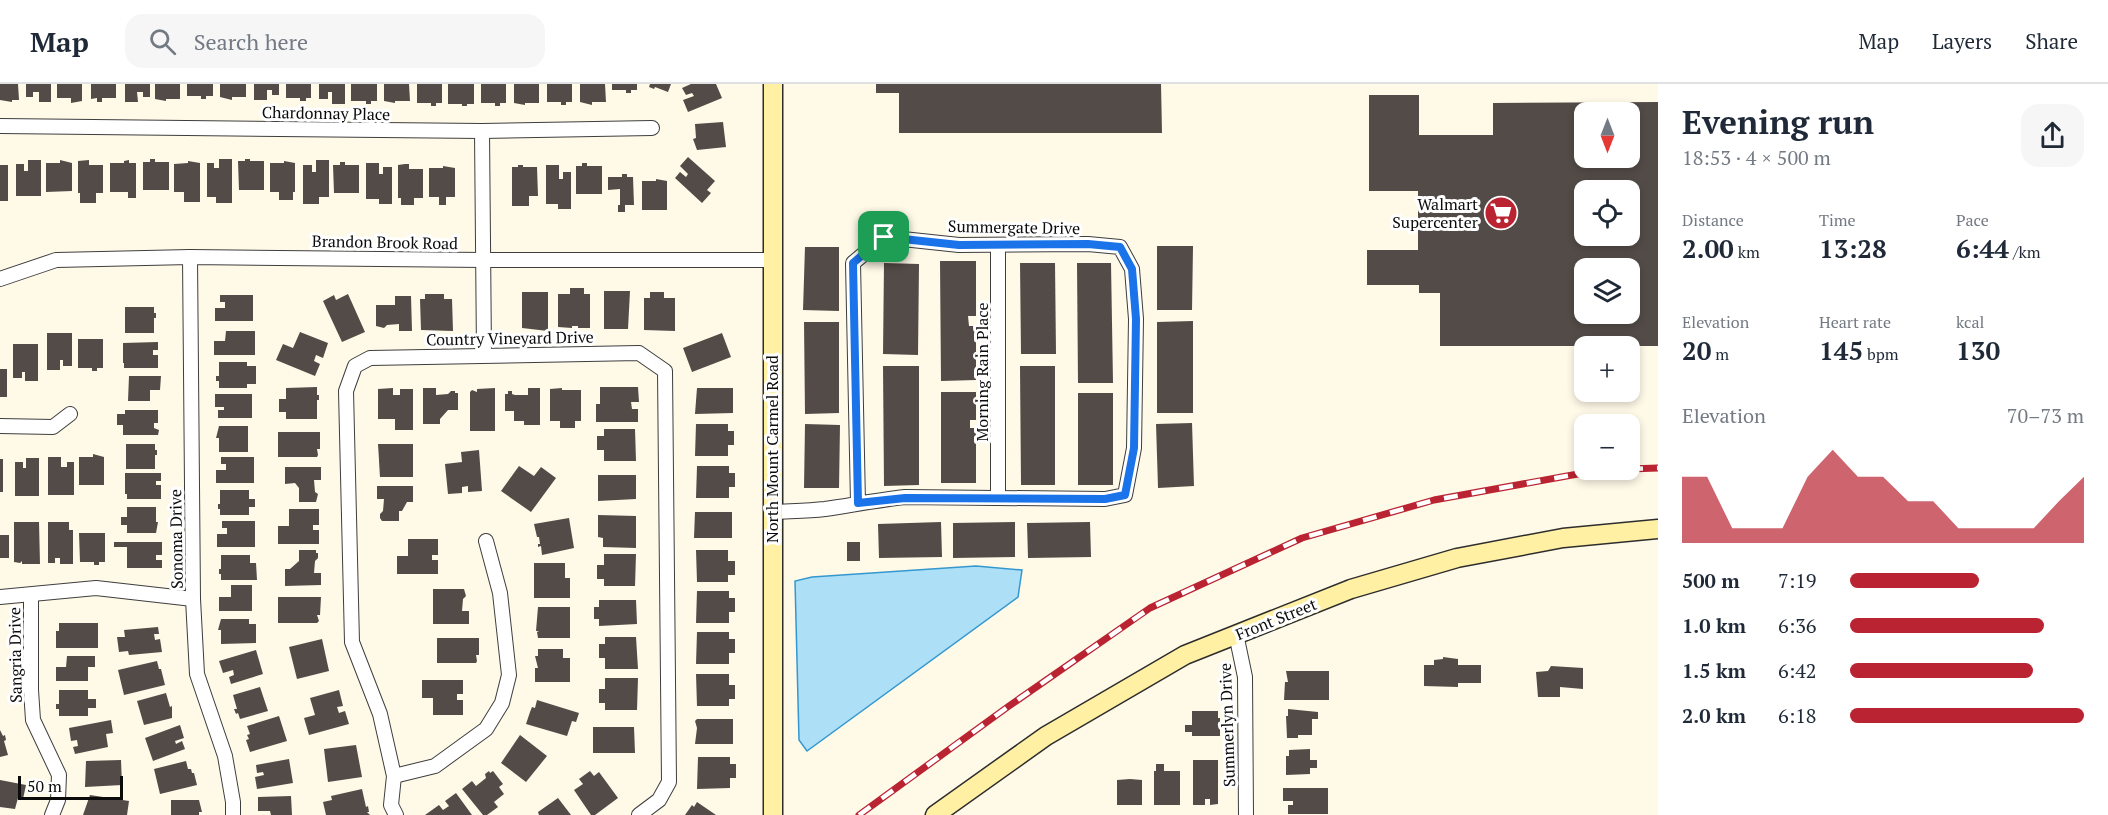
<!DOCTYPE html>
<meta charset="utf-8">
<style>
:root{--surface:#fff;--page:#f6f6f7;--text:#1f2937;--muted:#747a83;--line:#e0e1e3;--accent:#ba2332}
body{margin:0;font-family:"PT Serif",serif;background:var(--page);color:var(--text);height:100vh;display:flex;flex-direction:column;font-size:22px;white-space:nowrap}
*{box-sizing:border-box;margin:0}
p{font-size:20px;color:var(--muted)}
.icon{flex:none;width:33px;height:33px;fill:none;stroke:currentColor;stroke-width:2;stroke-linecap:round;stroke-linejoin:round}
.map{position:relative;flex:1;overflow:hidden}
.panel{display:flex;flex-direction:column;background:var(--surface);width:450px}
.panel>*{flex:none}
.needle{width:39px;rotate:180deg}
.buttons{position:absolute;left:1574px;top:18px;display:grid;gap:12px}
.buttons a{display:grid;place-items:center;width:66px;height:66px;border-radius:12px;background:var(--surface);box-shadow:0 3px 9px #0003;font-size:30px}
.scale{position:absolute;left:18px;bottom:15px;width:105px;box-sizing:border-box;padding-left:6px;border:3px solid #0b0b0b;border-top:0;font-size:16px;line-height:21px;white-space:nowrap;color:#0b0b0b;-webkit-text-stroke:4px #fff;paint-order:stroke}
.pin{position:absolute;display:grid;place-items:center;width:51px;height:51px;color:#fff;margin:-26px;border-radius:12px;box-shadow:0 3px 9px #0006}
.round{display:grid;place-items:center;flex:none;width:63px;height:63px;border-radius:18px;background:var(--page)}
.summary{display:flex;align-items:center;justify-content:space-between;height:102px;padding:0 24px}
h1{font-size:33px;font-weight:700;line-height:45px}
.figures{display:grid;grid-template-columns:repeat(3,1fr);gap:9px;height:102px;padding:6px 24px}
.figures div{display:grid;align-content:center}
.figures b{font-size:26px;font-weight:700}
.figures small{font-size:16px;font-weight:400}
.figures p{font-size:16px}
.chart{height:168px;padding:12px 24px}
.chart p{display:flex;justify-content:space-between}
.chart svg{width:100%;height:108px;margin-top:6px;fill:var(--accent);opacity:.7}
ul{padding:0 24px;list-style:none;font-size:20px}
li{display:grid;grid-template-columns:96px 72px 1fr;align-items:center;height:45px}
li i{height:15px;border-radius:8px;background:var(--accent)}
header{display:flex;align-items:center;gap:36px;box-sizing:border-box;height:84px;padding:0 30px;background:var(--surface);border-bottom:2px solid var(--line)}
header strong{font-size:28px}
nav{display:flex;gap:33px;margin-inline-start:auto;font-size:21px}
.search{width:420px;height:54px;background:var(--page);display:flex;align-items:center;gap:15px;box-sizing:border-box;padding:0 21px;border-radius:18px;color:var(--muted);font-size:22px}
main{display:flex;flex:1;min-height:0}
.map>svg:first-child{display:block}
.water{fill:#addff6;stroke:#3498ce;stroke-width:1.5}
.building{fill:#534b47;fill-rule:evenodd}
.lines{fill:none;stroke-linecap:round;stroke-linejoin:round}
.street-casing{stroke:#3e3e3e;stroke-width:16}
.secondary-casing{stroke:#2d2d2d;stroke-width:21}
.street{stroke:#fff;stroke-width:14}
.secondary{stroke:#fff0a3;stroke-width:18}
.rail-casing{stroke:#ba2332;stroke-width:7}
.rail{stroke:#fff;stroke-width:4.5;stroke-dasharray:14;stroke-linecap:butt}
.route-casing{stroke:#fff;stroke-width:12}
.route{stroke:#1a73e8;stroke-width:8}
.labels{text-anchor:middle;stroke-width:6;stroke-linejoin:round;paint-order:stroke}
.street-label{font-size:16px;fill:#0b0b0b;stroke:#fff}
.poi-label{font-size:16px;fill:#0b0b0b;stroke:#fff;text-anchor:end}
</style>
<header>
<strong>Map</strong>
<div class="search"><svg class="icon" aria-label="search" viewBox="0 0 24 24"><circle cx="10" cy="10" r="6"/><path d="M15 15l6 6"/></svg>Search here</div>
<nav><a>Map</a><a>Layers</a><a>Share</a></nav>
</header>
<main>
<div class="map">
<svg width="1658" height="731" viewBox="0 0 1658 731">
<rect width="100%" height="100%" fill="#fff9e8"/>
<path class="water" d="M976 482 1022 486 1018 513 807 667 799 656 795 497 812 493Z"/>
<g class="building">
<path d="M0 0H18L19 16H12V18L0 16Z"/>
<path d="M26 0H51V18H39V8H33V13H26Z"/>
<path d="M57 0H82V17L71 19V14H57Z"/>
<path d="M91 0H116V14H102V18H97V14L91 15Z"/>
<path d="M125 0H150V13H143V8H137L138 18H125Z"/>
<path d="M155 0H180V15H166V17L155 15Z"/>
<path d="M187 0H213V12H206V15H201V12H187Z"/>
<path d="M220 0H246V13H232V16L220 13Z"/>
<path d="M254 0H279V11H272V6H267V16H254Z"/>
<path d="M286 0H311V14H306V17H300V14H286Z"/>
<path d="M319 0H345V20H332V8H328V15H319Z"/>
<path d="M351 0H377V17H371V20H366V17H351Z"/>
<path d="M384 0H409L410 17H395V19L384 17Z"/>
<path d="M417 0H442V19H436V22H431V19H417Z"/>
<path d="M448 0H474V20H467V22H462V20H448Z"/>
<path d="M481 0H506V19H500V22H495V19H481Z"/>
<path d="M514 0H539V19H525V21L514 19Z"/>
<path d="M547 0H572V18H566V21H561V18H547Z"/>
<path d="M580 0H605L606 18H592V21L580 18Z"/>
<path d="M612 0H637V6H631V9H626V6H612Z"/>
<path d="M650 0H671L668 8 655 3 654 5 649 3Z"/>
<path d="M691 0H716L722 14 688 28 683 16 694 12 692 9 686 11 682 4Z"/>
<path d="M876 0H1161L1162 49H899V9H876Z"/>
<path d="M1369 11H1419V51H1493V19L1658 18V262H1440V209H1419V201H1367V166H1418V107H1369ZM1584 28H1629V74H1584ZM1584 106H1629V152H1584ZM1584 184H1629V230H1584Z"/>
<path d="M723 38 726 63 697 66 693 55 696 54 695 40Z"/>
<path d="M688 73 715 97 707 106 711 109 702 119 675 94 680 88 686 93 688 90 680 82Z"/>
<path d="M150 75H155V78H169V106H143V78H150Z"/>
<path d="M219 75H232V119H216V113H207V79H214V84H219Z"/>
<path d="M245 75H250V77H264V106H239L238 77H245Z"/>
<path d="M28 76H41V112H16V80H24V87H28Z"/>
<path d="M60 76 72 79V107L46 108V79H60Z"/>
<path d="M89 76V81H103V109H96V119H80V109H78V77Z"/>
<path d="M129 76V79H136V114H128V108H110V79H124V77Z"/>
<path d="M316 76H329V113H319V120H303V81H312V88H316Z"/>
<path d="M188 77 200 79V118H184V108H174V80L188 79Z"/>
<path d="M284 77 295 79V108H293V116H279V108H270V79H284Z"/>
<path d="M340 78H345V81H359V109H334L333 81H340Z"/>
<path d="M366 79H379V90H383V83H392V120H379V115H366Z"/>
<path d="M582 79H587V82H602V110H576V82H582Z"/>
<path d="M405 80H409V85H423V114H414V121H401V114H398V81Z"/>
<rect x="0" y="81" width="8" height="36"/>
<path d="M518 81H523V83H537L538 112H529V122H512V83H518Z"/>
<path d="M546 81H559V95H563V88H571V125H558V120H546Z"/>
<path d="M443 82 455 84V113H446V121H439V113H429V84H443Z"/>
<path d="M622 90H627V93H633L634 121H625V128H618V121H620V105L608 106V93H622Z"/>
<path d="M656 95 667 97V126H642V97H656Z"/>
<path d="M1157 162H1193L1192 226H1157Z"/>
<path d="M805 163H839V227L803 226Z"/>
<path d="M940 177H976V232H968L969 242H976V296L941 297Z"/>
<path d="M884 179 919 180 918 271 883 270Z"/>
<path d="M1020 179H1055L1056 270H1021Z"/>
<path d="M1077 179H1111L1113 299H1078Z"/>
<path d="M570 204H584V210H590V244H578V242H572V244L558 243V210H570Z"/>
<path d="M604 207H630L628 245H604Z"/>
<path d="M522 208H548V247L522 244Z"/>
<path d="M650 208H664V214H675V247L644 246V214H650Z"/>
<path d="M348 210 365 248 342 258 323 217 334 211 336 216Z"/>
<path d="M425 210H444V215H452L453 247 421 246 420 215H425Z"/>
<path d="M220 211H253V237H215V224H225V218H220Z"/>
<path d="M395 212H411L412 247H399V240L387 241 384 244 376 242V221H395Z"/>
<path d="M125 223H154V229H156V234H154V249H125Z"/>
<path d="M1193 237V329H1157V238Z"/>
<path d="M804 238H839V329L805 330Z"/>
<path d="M226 247H255V271H214V257H225Z"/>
<path d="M300 248 328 259 323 274 316 271 314 277 320 280 315 292 276 276 283 260 293 264Z"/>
<path d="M47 249H72V282H63V276H60V286H47Z"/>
<path d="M722 249 731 273 692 288 683 264Z"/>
<path d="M78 255H103V284H97V287H92V284H78Z"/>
<path d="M158 258V266H153V271H158V284H124V279H123V259Z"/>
<path d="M13 260H38V297H25V288H22V294H13Z"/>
<path d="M219 278H247V282H256V300H247V304H219V297H216V292H219Z"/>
<path d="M883 282H919V401L884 402Z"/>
<path d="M1020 282H1055V401H1021Z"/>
<rect x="0" y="285" width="7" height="28"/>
<path d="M129 292H161L160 306H150V317H128Z"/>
<path d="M317 303V311H319V316H317V335H286V328H279V315H286V304Z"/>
<path d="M600 303H638L639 318H631L632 325H638V338H596V320H600Z"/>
<path d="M393 304V311H400V305H413V346H395V335H378V305Z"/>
<path d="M423 304H436V311L448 310 451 307H455V309H458V326H448L440 335V340H423Z"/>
<path d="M495 304V347H470V308L472 306 477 308V305Z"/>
<path d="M528 304H540V341H524V337H514V327H505V310H508V307H512V310L515 311H528Z"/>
<path d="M562 304V306H581V337H575V344H560V337H550V305Z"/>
<path d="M697 304H733V329L695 330Z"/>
<path d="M941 308H976V336H970V344H976V399H941Z"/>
<rect x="1078" y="309" width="35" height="92"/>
<path d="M215 310H252V334H218V326H224V323H215Z"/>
<path d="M125 326H158V339H154V344L159 346 158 351H123V341H117V330H125Z"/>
<path d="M1192 339 1194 402 1158 404 1156 340Z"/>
<path d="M696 340H728V347H734V361H728V372H695Z"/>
<path d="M805 340 840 341 839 404H804Z"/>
<path d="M219 342H248V368H219V354H216Z"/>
<path d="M604 345H635L636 377H604V366H597V352H604Z"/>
<path d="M278 348H320V365H317L318 371 317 373H278Z"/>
<path d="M126 360H155V366H157V371H155V385H126Z"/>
<path d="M378 360H413V393H380Z"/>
<path d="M479 366 482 407 468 408V402L462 403V409L448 410 445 380 462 378 461 368Z"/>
<path d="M93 370 104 373V401H79V373H93Z"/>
<path d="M48 373H61V383H67V378H74V411H48Z"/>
<path d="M221 373H254V399H216V386H226V380H221Z"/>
<path d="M26 374H39V412H15V378H23V384H26Z"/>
<rect x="0" y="375" width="3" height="33"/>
<path d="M519 382 534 392 541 383 556 394 531 428 501 407Z"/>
<path d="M697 382H729V389H735V403H729V414H696Z"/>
<path d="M285 383H321V396H314L315 408 318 410 316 418H299V404L295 399 285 400Z"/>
<path d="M125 389H161V397H156V401H161V415H127V410H125Z"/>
<path d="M598 391H636V415L598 417Z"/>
<path d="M377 402H413V418H407L402 427H399V437H382L380 434V430L383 427 384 415H377Z"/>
<path d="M220 406H249V415H255V423H249V431H220V425H218V420H220Z"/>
<path d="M127 423H156V438H158L156 449H127V441H121V433H127Z"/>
<path d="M289 425H319V441H313V446H319V460H278V442H289Z"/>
<path d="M695 428H732V454H694Z"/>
<path d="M598 431 636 432V464L603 463V454L598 453Z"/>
<path d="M569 434 574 464 542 471 541 462 538 463V460H540L539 453H537L534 440Z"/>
<path d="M222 437H255V463H217V450H227V444H222Z"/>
<path d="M14 438H39L40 480H22V477L20 479 14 478Z"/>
<path d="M48 438H69V446H73V480H60V474H55V479H48Z"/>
<path d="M941 438 942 473 879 474 878 440Z"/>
<path d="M1015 438V473L953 474V439Z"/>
<path d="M1090 438 1091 473 1028 474 1027 439Z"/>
<path d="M79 449H105V478H99V481H94V478H80Z"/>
<rect x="0" y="451" width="9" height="23"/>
<path d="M408 455H438V471H432V476H438V490H397V472H408Z"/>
<path d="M114 458H162V471H156V476H162V484H127V463H114Z"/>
<rect x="847" y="458" width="13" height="19"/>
<path d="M299 466H316V469H318V474L315 477 314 489H321V501L285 502V485H290L299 477Z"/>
<path d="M696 466H728V477H735V491H728V498H697Z"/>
<path d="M604 470H636L635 502H604V495H597V481H604Z"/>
<path d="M221 471H250V479H256L257 496H221V490H219V485H221Z"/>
<path d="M534 479H565V494H570V514H534Z"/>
<path d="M231 501H252V527H219V513H231Z"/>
<path d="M433 505H464L466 512 463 515 462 527H469V540H433Z"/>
<path d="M697 507H729V514H735V528H729V539H696Z"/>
<path d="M278 513H321L320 531H317L319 537 317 539H278Z"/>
<path d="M599 516H636L637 540 599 542V535H594V523H599Z"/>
<path d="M538 523H570V554H538L537 548 539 547H536Z"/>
<path d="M221 535H249V540H256V559L221 560V546H218Z"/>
<path d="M59 539H98V564H56V547H59Z"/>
<path d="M158 543 159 550H154L155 556 160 555 162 568 129 571 128 567 119 568 117 553H125L124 546Z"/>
<path d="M697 548H729V555H735V569H729V580H696Z"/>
<path d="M605 553H636L638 585H605V574H599V560H605Z"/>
<path d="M437 554H479V571H476L477 577 476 579H437Z"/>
<path d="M322 555 329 587 297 595 289 563Z"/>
<path d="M538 565H563V574H570V598H535V584H538L535 572H538Z"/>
<path d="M256 566 263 590 231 600 229 593 234 591 233 586 223 589 219 577Z"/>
<path d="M67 572H95V583H88V597H56V583H66Z"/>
<path d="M1443 573 1458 575V581H1481V599H1458V603L1424 602V581H1434V576L1443 575Z"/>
<path d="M157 577 159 585H161L165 601 124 611 118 586Z"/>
<path d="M1551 582 1583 584V605L1560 603V613H1538L1536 588 1548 587Z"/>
<path d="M1286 587H1329V616H1284L1285 598H1288Z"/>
<path d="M696 590H729V601H735V615H729V622H697Z"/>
<path d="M605 594H638L637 626H605V619H599V605H605Z"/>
<path d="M422 596H463V610H457V616H463V631H433V614H422Z"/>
<path d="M260 603 268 627 240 635 238 629 236 630 234 625H237L233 611Z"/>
<path d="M59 606H88V615H96V624H88V632H59V625H56V620H59Z"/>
<path d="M339 606 343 622 337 623 339 629 345 627 349 640 309 651 304 634 315 631 310 614Z"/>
<path d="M166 609 170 623 172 622V634L144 641 137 617Z"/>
<path d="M537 616 579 629 576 638 572 637 567 652 526 640 530 628 532 623 535 624Z"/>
<path d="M1288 625 1318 628V635H1312V651H1298V654H1287L1286 632H1288Z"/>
<path d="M1192 627H1218V634H1220V652H1192V648H1185V641H1192Z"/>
<path d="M279 632 287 657 250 668 246 656 249 655 247 651 250 650 247 642Z"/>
<path d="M697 635H733V660H695L697 644 695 637Z"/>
<path d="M111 636 113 649 106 650 108 663 75 670 73 663 78 662 77 656 71 657 69 644Z"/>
<path d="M180 641 184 654 175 657 176 660 182 657 185 665 153 677 145 654Z"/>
<path d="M593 643H634L635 669H593Z"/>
<path d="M0 646 3 652 5 651 6 656 4 657 8 671 0 673Z"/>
<path d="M520 651 547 672 526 698 501 679Z"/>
<path d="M356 661 362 693 328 698 324 665Z"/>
<path d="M1310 665V676H1317V684H1310V690L1286 691V672H1289V666Z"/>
<path d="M698 673H730V680H736V694H730V704L697 705Z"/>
<path d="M289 675 293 699 257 705 255 693 264 691 263 688 257 689 256 681Z"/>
<path d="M121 676 122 701 85 703 86 677Z"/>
<path d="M1193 676H1218V720L1210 721V715H1205V721H1193Z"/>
<path d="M186 677 188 685H191L192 689H194L197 701 160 710 154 685Z"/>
<path d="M1156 680H1164V687H1180V721H1154V687H1156Z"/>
<path d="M489 687 490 689 493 687 503 700 499 703 504 710 494 718 498 723 487 731H483L462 705 472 697 476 702 486 694 485 690Z"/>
<path d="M590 687 594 692 599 688 618 714 595 731H591L574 706 583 700 579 695Z"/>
<path d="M1130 695 1142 696V721H1117V696Z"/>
<path d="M0 696 26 701 23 715 18 714 15 725 0 723Z"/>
<path d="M1283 704H1328V730H1288V721H1293V717H1283Z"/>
<path d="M362 705 366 723 368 722 369 728H367L370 731H326L323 718 332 716 331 712Z"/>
<path d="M456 709 472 731H425L439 721 443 726 449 722 445 717Z"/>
<path d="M90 711 129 717 127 731H83Z"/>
<path d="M291 712 292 731H271L270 727H258V713Z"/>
<path d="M558 714 571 731H539L538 728Z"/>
<path d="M171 716H199L202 728H199V731H171Z"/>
<path d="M697 718 716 731H685L692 721 694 723Z"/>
</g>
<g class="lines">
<defs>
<g id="street">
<path d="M0 42 482 47 652 44"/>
<path d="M482 47 484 270"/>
<path d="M998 161V414"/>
<path d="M190 173 193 515 197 590 225 672 233 718V731"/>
<path d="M0 195 56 176 190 173 483 176H772"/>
<path d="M0 342 53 343 70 330"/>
<path d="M773 428C790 427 808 427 825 425 852 421 878 416 905 413L1105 415 1125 411 1134 364 1136 235 1132 185 1120 163 1088 160 959 161 884 153 853 179 858 419"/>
<path d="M31 511V606L33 636 59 691 58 716 52 731"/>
<path d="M0 513 96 504 193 515"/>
<path d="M1236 550 1245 593 1246 731"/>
<path d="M394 692 435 682 486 645 502 619 509 591 500 509 486 457"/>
<path d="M396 731 391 721 394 692 380 630 352 558 346 307 355 282 370 274 639 269 665 287 669 698 659 716 639 731"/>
</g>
<g id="secondary">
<path d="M773 731V0"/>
<path d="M935 731 1046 652 1185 571 1351 505 1457 474 1563 454 1658 445"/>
</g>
</defs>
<use href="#street" class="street-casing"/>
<use href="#secondary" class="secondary-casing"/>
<use href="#street" class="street"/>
<use href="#secondary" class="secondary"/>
<defs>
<g id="rail">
<path d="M1629 385 1658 384"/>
<path d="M859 731 1009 622 1150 524 1302 454 1434 416 1600 386H1619"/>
</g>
</defs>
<use href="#rail" class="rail-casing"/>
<use href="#rail" class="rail"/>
</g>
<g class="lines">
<defs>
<path id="route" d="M884 153 959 161 1088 160 1120 163 1132 185 1136 235 1134 364 1125 411 1105 415 905 414 858 419 853 179Z"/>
</defs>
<use href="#route" class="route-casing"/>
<use href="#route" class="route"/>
</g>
<defs>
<symbol id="supermarket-disc" viewBox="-11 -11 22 22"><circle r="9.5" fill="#ba2332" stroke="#fff"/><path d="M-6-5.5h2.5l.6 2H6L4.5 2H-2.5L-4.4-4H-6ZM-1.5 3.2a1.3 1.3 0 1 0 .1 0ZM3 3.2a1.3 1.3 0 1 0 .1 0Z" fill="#fff"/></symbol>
</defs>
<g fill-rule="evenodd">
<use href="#supermarket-disc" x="1482" y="110" width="38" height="38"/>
</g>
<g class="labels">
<g class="street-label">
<text transform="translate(326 29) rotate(1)" y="6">Chardonnay Place</text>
<text transform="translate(1014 143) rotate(1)" y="6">Summergate Drive</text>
<text transform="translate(385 158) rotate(1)" y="6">Brandon Brook Road</text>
<text transform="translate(510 254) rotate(-1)" y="6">Country Vineyard Drive</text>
<text transform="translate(982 288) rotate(-90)" y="6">Morning Rain Place</text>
<text transform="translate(772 365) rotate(-90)" y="6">North Mount Carmel Road</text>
<text transform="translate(176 455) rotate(-91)" y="6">Sonoma Drive</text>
<text transform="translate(1276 535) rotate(-22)" y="6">Front Street</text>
<text transform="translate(15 571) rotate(-91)" y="6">Sangria Drive</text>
<text transform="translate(1227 641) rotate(-92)" y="6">Summerlyn Drive</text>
</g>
<g class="poi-label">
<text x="1478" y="126">Walmart<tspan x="1478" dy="18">Supercenter</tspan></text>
</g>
</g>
</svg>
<div class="buttons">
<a><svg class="needle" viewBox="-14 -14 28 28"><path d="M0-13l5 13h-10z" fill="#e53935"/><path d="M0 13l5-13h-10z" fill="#747a83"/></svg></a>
<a><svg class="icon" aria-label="locate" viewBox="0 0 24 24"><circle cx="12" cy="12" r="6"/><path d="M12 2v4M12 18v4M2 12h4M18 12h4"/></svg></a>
<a><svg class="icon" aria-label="layers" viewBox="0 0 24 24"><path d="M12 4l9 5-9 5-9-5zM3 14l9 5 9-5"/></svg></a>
<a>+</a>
<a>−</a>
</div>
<div class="scale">50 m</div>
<div class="pin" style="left:884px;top:153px;background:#1e9e55"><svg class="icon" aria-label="arrive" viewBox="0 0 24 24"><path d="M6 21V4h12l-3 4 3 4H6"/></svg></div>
</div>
<section class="panel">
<div class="summary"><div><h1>Evening run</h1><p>18:53 · 4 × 500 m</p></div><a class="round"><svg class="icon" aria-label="share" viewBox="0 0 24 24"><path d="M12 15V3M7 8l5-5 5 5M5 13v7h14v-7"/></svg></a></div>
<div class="figures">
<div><p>Distance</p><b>2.00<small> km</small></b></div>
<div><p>Time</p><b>13:28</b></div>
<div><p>Pace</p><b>6:44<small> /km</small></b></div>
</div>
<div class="figures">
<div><p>Elevation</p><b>20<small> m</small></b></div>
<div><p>Heart rate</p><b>145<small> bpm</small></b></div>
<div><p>kcal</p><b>130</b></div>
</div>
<div class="chart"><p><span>Elevation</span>70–73 m</p>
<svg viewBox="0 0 160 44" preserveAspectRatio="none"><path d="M0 44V17L10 17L20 38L30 38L40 38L50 17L60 6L70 17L80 17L90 27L100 27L110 38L120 38L130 38L140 38L150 27L160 17V44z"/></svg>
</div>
<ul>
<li><b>500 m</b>7:19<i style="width:55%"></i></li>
<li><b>1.0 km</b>6:36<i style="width:83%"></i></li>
<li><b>1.5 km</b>6:42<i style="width:78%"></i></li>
<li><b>2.0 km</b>6:18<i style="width:100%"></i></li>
</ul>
</section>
</main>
